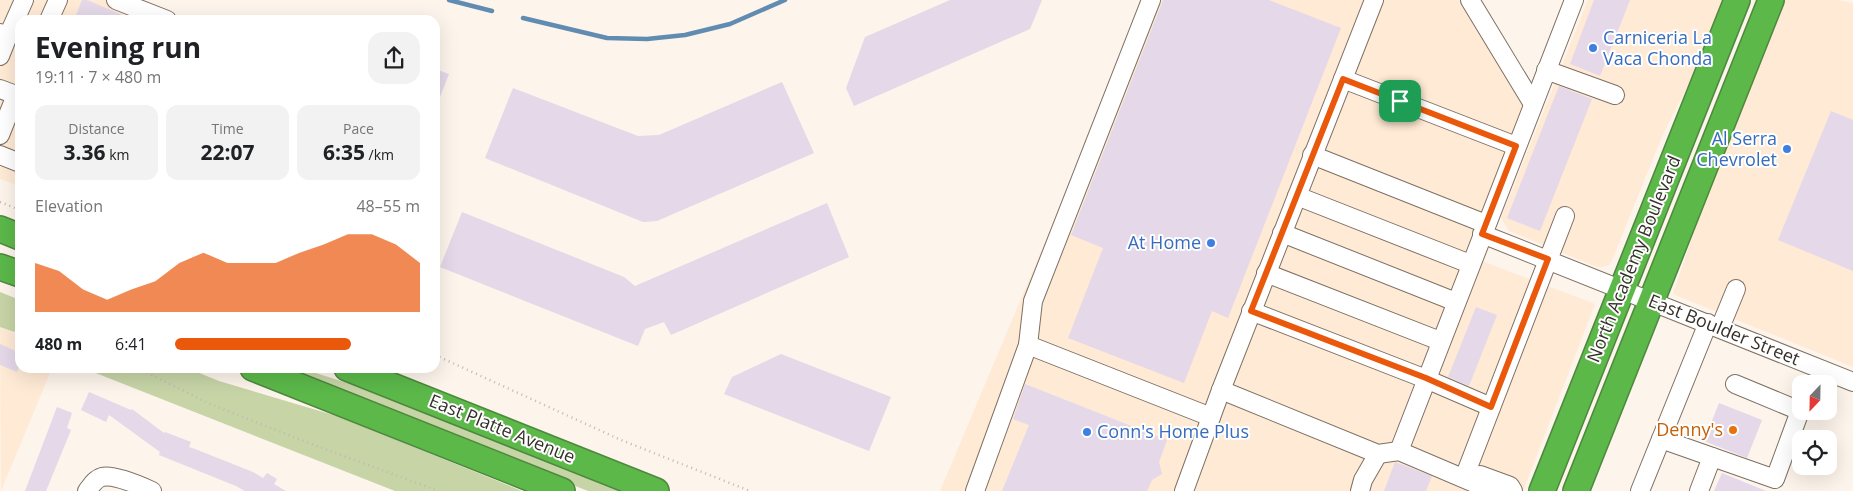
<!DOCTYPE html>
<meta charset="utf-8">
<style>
:root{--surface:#fff;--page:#f2f2f2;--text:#202124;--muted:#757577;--accent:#ea580c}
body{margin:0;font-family:"Open Sans",sans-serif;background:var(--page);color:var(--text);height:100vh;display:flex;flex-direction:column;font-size:19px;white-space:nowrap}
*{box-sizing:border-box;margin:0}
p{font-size:16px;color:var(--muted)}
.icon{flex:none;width:28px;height:28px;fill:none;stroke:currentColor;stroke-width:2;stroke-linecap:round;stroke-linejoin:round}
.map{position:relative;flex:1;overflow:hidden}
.panel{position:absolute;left:15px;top:15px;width:425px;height:358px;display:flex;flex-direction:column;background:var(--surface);border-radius:15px;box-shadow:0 5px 20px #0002}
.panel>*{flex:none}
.needle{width:32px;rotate:202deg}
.buttons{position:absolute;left:1792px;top:375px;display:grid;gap:10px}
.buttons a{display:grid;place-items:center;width:45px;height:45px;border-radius:10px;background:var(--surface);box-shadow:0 5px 20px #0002;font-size:25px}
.pin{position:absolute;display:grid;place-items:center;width:42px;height:42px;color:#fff;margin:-21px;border-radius:10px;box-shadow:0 2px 8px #0006}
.round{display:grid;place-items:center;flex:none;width:52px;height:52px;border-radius:15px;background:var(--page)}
.overview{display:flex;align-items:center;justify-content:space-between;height:85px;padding:0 20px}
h1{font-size:28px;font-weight:700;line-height:38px}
.figures{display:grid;grid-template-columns:repeat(3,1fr);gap:8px;height:85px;padding:5px 20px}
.figures div{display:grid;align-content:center;border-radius:12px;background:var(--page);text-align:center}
.figures b{font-size:21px;font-weight:700}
.figures small{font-size:14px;font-weight:400}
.figures p{font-size:14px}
.chart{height:140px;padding:10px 20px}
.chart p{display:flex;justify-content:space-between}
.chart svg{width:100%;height:90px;margin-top:5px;fill:var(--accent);opacity:.7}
ul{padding:0 20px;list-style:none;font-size:16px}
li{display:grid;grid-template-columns:80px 60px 1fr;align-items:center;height:38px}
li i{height:12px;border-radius:6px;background:var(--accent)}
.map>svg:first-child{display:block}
.built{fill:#ffead5}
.green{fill:#c6d4a6}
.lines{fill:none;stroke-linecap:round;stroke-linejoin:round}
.stream{stroke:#608cb1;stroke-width:4.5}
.building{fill:#e4d8e9}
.minor-casing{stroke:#7e7063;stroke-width:20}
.highway-casing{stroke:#4e883e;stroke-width:28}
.path{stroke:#c1b9b1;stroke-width:2.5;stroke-dasharray:1 4;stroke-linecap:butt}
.minor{stroke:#fff;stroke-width:18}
.highway{stroke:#5bb849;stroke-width:25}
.route-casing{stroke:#fff;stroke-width:10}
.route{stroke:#ea580c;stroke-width:6}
.shop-dot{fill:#3f7fe0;stroke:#fff;stroke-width:2}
.food-dot{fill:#e8710a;stroke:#fff;stroke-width:2}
.labels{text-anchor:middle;stroke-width:4;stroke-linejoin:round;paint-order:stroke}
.shop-label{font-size:18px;fill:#366cbe;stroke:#fff;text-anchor:start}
.street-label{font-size:18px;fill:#36302a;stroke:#fff}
.food-label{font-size:18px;fill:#c56008;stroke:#fff;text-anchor:end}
</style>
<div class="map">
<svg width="1853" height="491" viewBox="0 0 1853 491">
<rect width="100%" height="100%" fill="#fdf4eb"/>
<g class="built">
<path d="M0 0H144L169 11 165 20H20V186L0 179Z"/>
<path d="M1147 0H1480L1530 85 1466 255 1595 304 1523 491H940Z"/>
<path d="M1588 0H1727L1706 50 1663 134 1612 260 1609 265 1603 267H1597L1509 231 1501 218Z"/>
<path d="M1772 0H1837L1853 3V367L1673 294Z"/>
<path d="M0 327 20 336V368H52L1 491Z"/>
</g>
<g class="green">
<path d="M0 292 20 300V329L14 332 0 327Z"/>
<path d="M83 368H187L219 381 340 417 522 491H395Z"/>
<path d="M278 368H300L439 412 640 491H588Z"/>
</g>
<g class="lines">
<g class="stream">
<path d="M449 0 492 11"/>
<path d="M523 18 607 38 647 39 685 35 730 24 785 0"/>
</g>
</g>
<g class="building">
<path d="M82 0H87L134 20H74Z"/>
<path d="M950 0H1042L1030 29 854 106 846 88 865 37Z"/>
<path d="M1163 0H1269L1341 28 1228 318 1212 311 1184 383 1068 338 1103 248 1071 235Z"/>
<path d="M1594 0H1630L1600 76 1570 64Z"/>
<path d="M435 69 449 74 436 107H435Z"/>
<path d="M782 82 814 153 657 221 643 222 485 158 513 88 638 136 659 135Z"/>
<path d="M1559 86 1592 99 1540 231 1507 218Z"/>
<path d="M1831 111 1853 120V271L1778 240Z"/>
<path d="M827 203 849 257 671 335 664 322 645 329 638 346 440 267 462 212 624 277 635 286Z"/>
<path d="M1476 307 1497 315 1469 386 1448 377Z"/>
<path d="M0 344 20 353V365L17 372 0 365Z"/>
<path d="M781 354 891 397 869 451 724 394 732 377Z"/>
<path d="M1025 384 1167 440 1159 462 1162 474 1152 480 1147 491H1002L1029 425 1013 419Z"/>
<path d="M89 392 131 410 132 409 164 433 165 432 191 442 189 447 195 449 253 472 263 478 267 473 277 479 274 484 286 491H245L236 486 159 455 160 452 109 415 106 422 81 410Z"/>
<path d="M1719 403 1762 420 1747 458 1704 441Z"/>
<path d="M57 407 72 413 67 428 71 430 46 491H25Z"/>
<path d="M1395 462 1432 476 1426 491H1384Z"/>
<path d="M1722 473 1766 491H1714Z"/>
</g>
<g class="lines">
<defs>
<g id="minor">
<path d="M116 0 167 20"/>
<path d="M1470 0 1533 104"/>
<path d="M49 20 58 0"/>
<path d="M0 33 8 36 0 56"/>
<path d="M8 36 24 0"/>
<path d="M1546 70 1615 95"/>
<path d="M1343 79 1516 146"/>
<path d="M0 89 16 95 0 135"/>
<path d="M0 155 20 163"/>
<path d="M1312 155 1486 224"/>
<path d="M1297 196 1470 264"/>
<path d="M1282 233 1456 302"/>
<path d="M1482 234 1853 382"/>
<path d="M1266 273 1440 341"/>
<path d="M1251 311 1426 379 1491 407"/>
<path d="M1720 328 1736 289"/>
<path d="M1028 345 1211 417"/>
<path d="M1221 390 1378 454 1399 451 1493 491"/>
<path d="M1661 439 1775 479 1800 411 1735 384"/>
<path d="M1399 451 1574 0"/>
<path d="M1467 470 1565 216"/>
<path d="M1480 475 1510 486 1513 491"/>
<path d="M87 491C91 486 95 479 102 477 114 474 141 486 152 491"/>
<path d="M975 491 1028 345 1033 301 1151 0"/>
<path d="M1184 491 1221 390 1374 0"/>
<path d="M1360 491 1363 480 1378 454"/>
<path d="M1640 491 1708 323"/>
<path d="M1699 491 1712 457"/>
</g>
<g id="highway">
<path d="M0 229 20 237"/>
<path d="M0 267 20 274"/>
<path d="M253 368 562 491"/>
<path d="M347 368 656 491"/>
<path d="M1542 491 1737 0"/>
<path d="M1576 491 1771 0"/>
</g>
</defs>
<use href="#minor" class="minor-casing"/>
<use href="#highway" class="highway-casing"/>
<g class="path">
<path d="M0 202 20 210"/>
<path d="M435 355 621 440 750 491"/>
<path d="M138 368 210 404 319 447 439 491"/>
</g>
<use href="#minor" class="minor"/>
<use href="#highway" class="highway"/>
</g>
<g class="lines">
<defs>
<path id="route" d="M1343 79 1516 146 1482 234 1548 259 1491 407 1426 378 1251 311Z"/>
</defs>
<use href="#route" class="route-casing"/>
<use href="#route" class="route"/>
</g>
<g class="shop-dot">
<circle cx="1593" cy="48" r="5"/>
<circle cx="1787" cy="149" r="5"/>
<circle cx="1211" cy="243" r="5"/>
<circle cx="1087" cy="432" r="5"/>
</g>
<circle class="food-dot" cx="1733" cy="430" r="5"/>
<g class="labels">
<g class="shop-label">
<text x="1603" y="44">Carniceria La<tspan x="1603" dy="21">Vaca Chonda</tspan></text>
<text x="1777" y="145" text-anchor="end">Al Serra<tspan x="1777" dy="21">Chevrolet</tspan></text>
<text x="1201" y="249" text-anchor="end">At Home</text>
<text x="1097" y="438">Conn's Home Plus</text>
</g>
<g class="street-label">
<text transform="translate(1634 259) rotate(-68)" y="6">North Academy Boulevard</text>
<text transform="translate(1724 330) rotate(22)" y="6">East Boulder Street</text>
<text transform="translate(502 429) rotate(22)" y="6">East Platte Avenue</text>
</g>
<g class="food-label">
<text x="1723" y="436">Denny's</text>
</g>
</g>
</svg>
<div class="buttons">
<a><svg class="needle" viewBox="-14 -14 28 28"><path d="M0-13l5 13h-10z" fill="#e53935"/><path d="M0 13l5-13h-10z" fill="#757577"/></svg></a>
<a><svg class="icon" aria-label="locate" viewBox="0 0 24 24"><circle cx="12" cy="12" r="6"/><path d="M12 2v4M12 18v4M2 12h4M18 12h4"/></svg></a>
</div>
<div class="pin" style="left:1400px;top:101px;background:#1e9e55"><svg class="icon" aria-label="arrive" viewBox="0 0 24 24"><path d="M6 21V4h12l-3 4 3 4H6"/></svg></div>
<section class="panel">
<div class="overview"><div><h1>Evening run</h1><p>19:11 · 7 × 480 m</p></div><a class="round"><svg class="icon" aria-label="share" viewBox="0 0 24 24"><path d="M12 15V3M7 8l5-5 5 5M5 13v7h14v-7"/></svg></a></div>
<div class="figures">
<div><p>Distance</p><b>3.36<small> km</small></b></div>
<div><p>Time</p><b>22:07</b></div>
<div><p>Pace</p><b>6:35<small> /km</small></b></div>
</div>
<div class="chart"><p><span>Elevation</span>48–55 m</p>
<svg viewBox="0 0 160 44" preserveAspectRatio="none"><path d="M0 44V20L10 24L20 33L30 38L40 33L50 29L60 20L70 15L80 20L90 20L100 20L110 15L120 11L130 6L140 6L150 11L160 20V44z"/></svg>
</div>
<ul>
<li><b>480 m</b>6:41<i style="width:72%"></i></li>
</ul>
</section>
</div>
